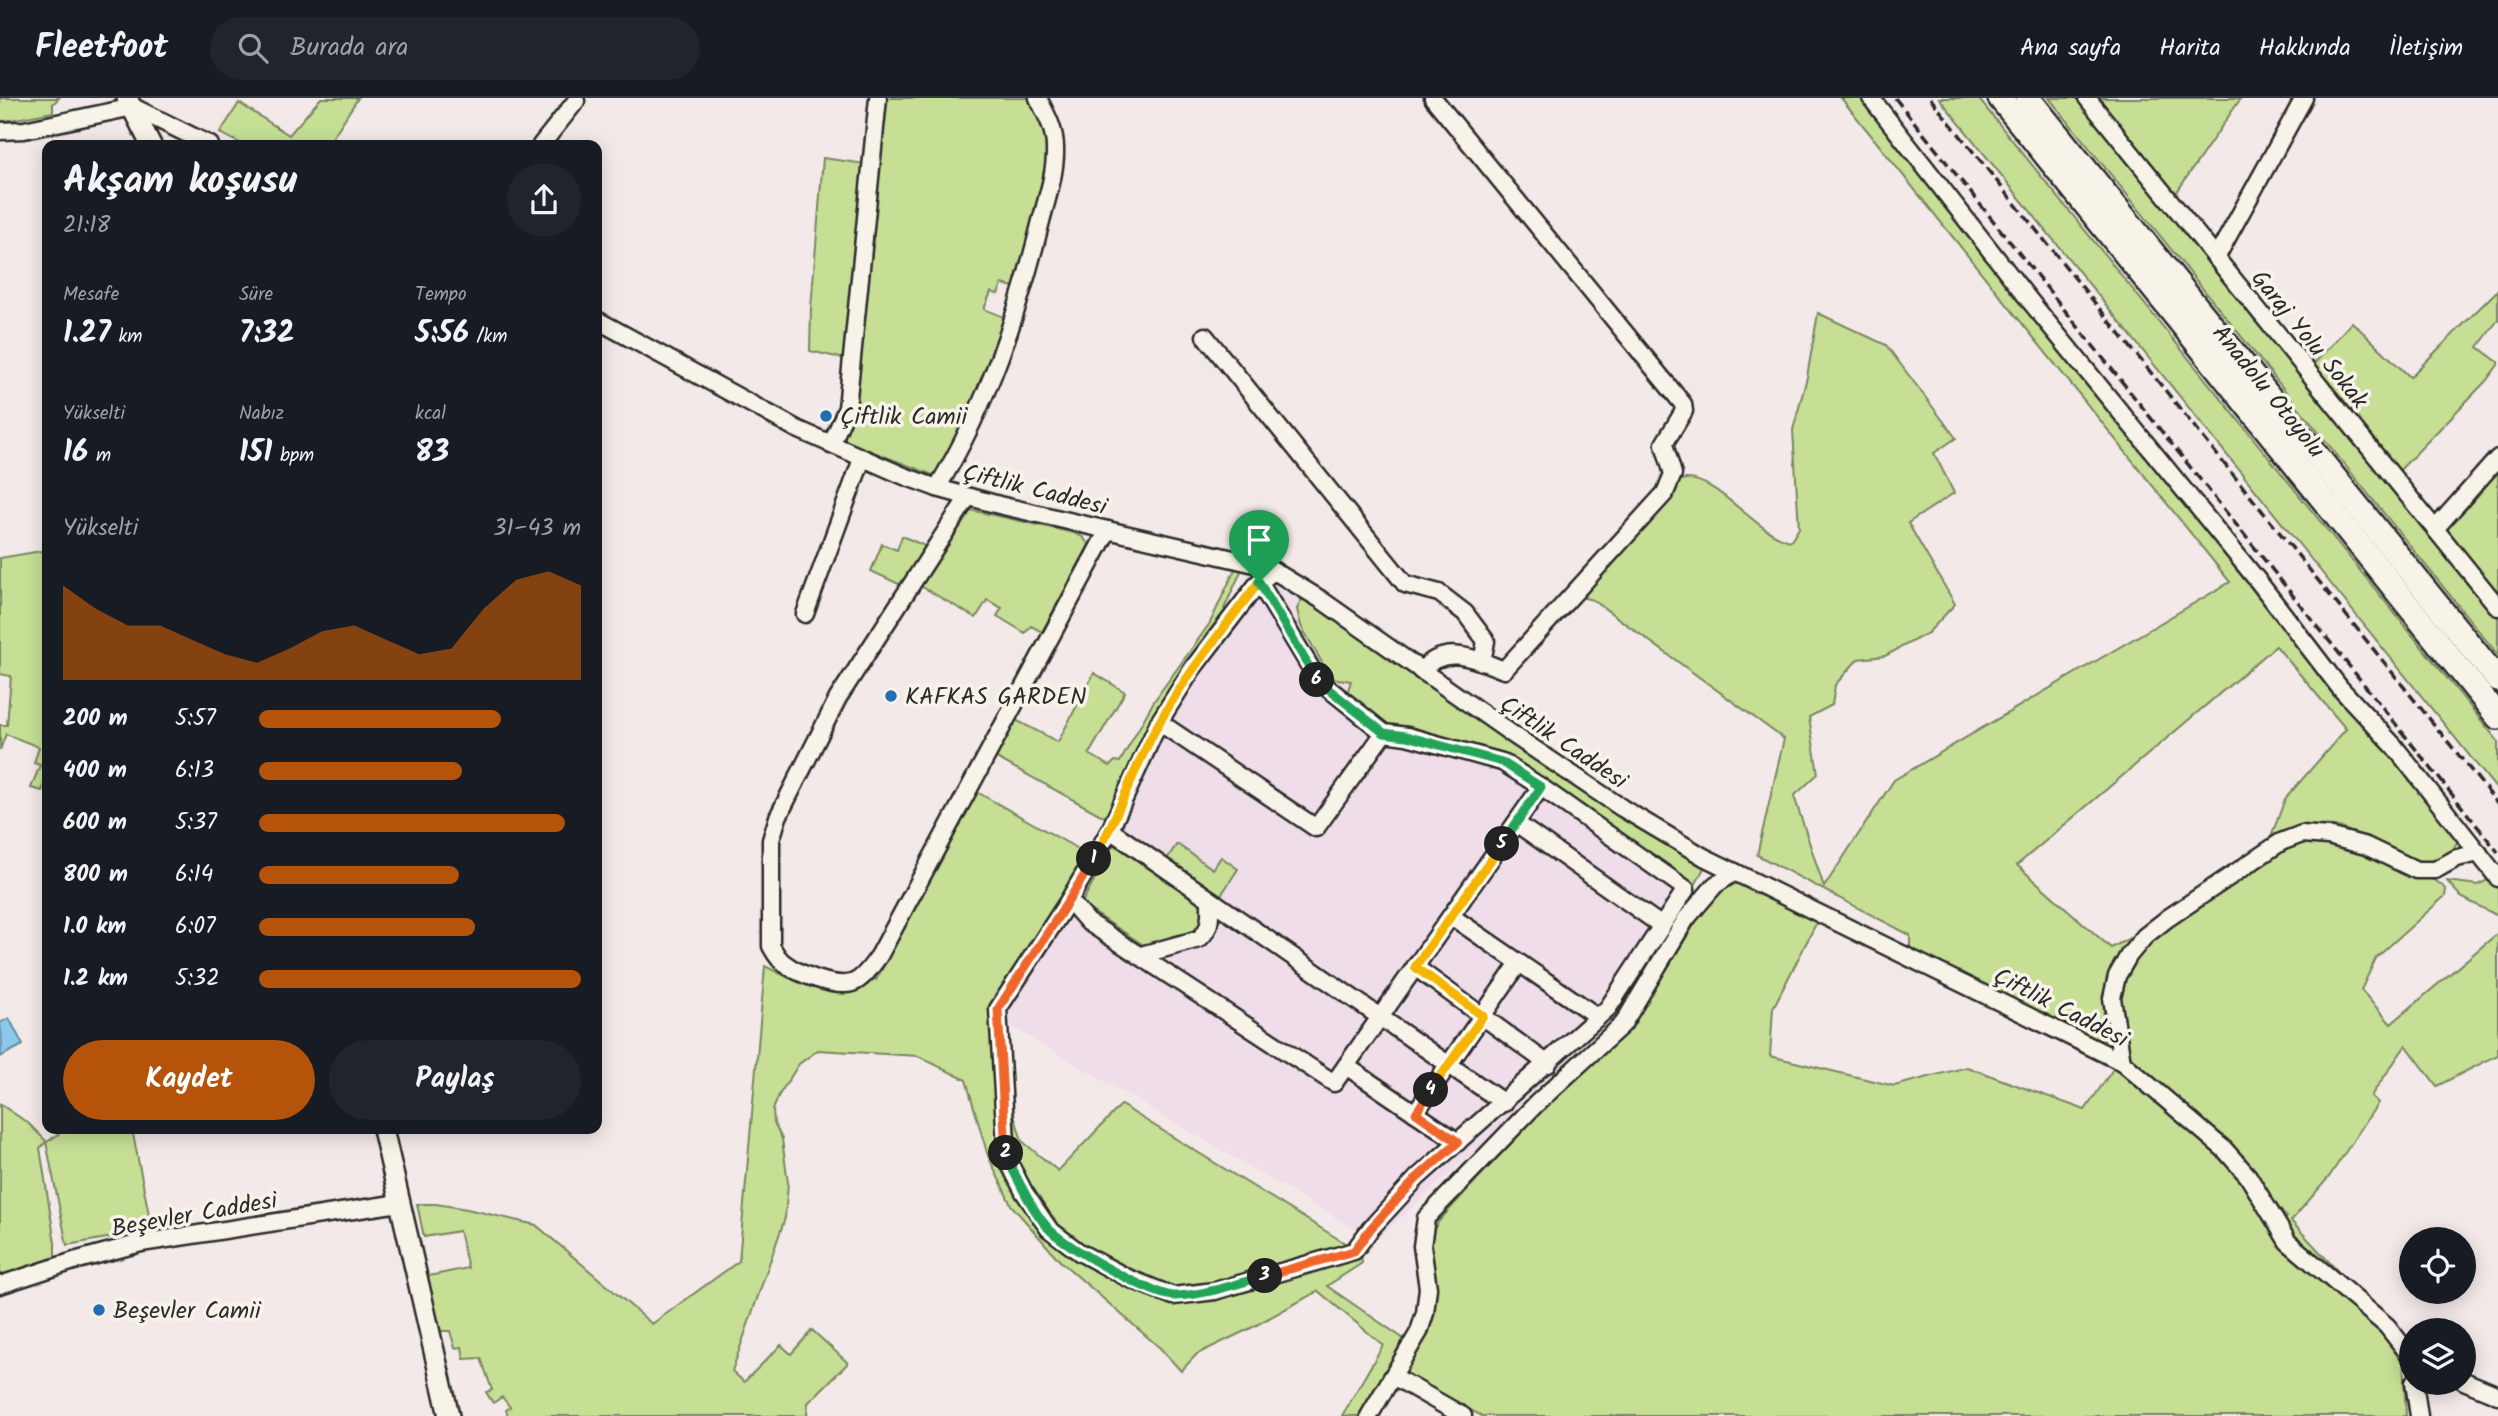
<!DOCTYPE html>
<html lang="tr">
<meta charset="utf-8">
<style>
:root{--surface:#171b24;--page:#20242c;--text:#f1f3f6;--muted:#9ea1a6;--line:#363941;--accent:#b45309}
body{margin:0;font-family:Kalam,sans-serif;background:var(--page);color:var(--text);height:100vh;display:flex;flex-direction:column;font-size:26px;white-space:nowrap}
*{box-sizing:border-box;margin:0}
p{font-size:23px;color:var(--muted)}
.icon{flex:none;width:38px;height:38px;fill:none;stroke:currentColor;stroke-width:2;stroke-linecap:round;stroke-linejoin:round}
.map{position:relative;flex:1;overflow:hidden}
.sheet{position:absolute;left:42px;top:42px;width:560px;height:994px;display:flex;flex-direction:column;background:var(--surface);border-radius:14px;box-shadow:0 4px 18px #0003}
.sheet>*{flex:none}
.tools{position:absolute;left:2399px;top:1129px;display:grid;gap:14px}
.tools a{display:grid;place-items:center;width:77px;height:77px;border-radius:50%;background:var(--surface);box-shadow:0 4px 18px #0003;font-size:35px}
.pin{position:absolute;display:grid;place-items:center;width:60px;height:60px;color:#fff;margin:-72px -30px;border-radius:50% 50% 50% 0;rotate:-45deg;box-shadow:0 0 7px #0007}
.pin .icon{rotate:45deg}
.km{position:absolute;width:35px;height:35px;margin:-18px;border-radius:50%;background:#222;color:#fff;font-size:19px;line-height:35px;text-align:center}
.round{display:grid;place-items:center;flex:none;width:74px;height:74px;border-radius:37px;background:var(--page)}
.headline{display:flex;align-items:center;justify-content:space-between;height:119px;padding:0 21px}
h1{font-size:38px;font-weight:800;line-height:52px}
.figures{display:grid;grid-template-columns:repeat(3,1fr);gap:10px;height:119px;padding:7px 21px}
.figures div{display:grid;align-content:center}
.figures b{font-size:30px;font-weight:800}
.figures small{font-size:19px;font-weight:400}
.figures p{font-size:19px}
.chart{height:196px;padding:14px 21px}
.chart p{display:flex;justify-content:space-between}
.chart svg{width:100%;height:126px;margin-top:7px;fill:var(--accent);opacity:.7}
.primary-button{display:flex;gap:14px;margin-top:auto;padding:14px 21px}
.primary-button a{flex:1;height:80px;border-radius:42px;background:var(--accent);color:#fff;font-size:28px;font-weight:800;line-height:80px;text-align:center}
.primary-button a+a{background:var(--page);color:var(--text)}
ul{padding:0 21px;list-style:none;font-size:23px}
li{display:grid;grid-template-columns:112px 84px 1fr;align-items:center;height:52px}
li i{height:18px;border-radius:9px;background:var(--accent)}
header{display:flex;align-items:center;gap:42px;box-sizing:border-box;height:98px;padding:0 35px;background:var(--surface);border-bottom:2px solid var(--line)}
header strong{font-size:33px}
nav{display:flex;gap:38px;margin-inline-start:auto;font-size:24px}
.search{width:490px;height:63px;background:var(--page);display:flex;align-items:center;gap:18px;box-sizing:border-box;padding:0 24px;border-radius:38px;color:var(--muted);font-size:26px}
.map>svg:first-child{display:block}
.built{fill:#f0ddea}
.green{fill:#c6df95;stroke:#788560;stroke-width:2}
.water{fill:#8bc9eb;stroke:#658a9e;stroke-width:2}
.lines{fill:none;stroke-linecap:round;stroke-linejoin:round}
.minor-casing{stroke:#2b2b2b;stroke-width:21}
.major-casing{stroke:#2b2b2b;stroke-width:24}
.highway-casing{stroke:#2b2b2b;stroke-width:28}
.minor{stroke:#f7f3e8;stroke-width:16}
.major{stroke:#f7f3e8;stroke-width:19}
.highway{stroke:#f7f3e8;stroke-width:23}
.rail{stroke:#2b2b2b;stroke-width:3.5;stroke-dasharray:10 5;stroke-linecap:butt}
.split-1-casing{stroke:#fff;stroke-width:14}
.split-2-casing{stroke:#fff;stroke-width:14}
.split-3-casing{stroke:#fff;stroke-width:14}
.split-4-casing{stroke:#fff;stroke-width:14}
.split-5-casing{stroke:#fff;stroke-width:14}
.split-6-casing{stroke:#fff;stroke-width:14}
.split-7-casing{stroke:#fff;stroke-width:14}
.split-1{stroke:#f5b400;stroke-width:9}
.split-2{stroke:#f0652b;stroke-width:9}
.split-3{stroke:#22a559;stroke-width:9}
.split-4{stroke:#f0652b;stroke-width:9}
.split-5{stroke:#f5b400;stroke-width:9}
.split-6{stroke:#22a559;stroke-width:9}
.split-7{stroke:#22a559;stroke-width:9}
.poi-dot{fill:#1f6fb2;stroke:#f7f3e8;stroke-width:2.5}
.labels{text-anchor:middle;stroke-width:7;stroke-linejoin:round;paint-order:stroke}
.street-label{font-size:24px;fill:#2b2b2b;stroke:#f7f3e8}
.poi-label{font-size:24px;fill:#2b2b2b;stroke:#f7f3e8;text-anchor:start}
</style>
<header>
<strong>Fleetfoot</strong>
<div class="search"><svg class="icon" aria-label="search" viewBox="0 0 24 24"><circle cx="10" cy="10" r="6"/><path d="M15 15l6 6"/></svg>Burada ara</div>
<nav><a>Ana sayfa</a><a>Harita</a><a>Hakkında</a><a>İletişim</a></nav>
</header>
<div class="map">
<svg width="2498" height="1318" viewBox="0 0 2498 1318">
<rect width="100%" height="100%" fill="#f4e9e9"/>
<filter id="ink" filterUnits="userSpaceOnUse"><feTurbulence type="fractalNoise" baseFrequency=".0143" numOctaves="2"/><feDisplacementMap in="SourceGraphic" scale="14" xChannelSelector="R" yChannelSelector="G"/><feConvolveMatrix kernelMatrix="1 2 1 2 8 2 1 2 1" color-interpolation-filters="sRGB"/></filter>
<g filter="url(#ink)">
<path class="built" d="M1272 477 1704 770 1618 924 1375 1143 1009 927 1008 903 1081 803 1147 650 1218 542Z"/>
<g class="green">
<path d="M0 0H59L53 6V14L0 24Z"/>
<path d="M321 0H358L329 45 333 47H243L220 35 239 5 289 37Z"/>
<path d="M884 0H1036L1052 58 1017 190 1002 186 998 196 991 194 984 211 1004 219 987 277 938 379 840 341Z"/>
<path d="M1841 0H1865L2330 585 2334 597 2354 612 2460 739C2455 748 2449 760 2439 764 2417 774 2362 733 2334 728 2313 725 2289 736 2270 742L2285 701 2346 631 2276 548 2017 767 2111 850 2130 840C2104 876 2101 899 2105 943L2094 940 1910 851V837L1757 757 1784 641 1593 502 1580 499 1666 387C1672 385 1681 381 1687 381 1720 381 1756 436 1791 443L1799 430 1793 332 1807 279 1818 215 1886 247 1956 340 1934 355 1954 395 1908 425 1955 506 1928 535 1885 558 1858 561 1835 587 1832 607 1809 619 1818 676 1794 698 1824 789 1894 682 2230 484Z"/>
<path d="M1939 0H1978L2498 643V693Z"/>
<path d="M2049 0H2083L2498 514V557Z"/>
<path d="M2095 0H2241L2176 95Z"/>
<path d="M823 60 866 66 845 261 810 253 811 210Z"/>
<path d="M2498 192V222L2478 249 2498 264V267L2486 283 2397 375 2310 270 2352 224 2410 279Z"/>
<path d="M2498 350V501L2444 434 2438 420Z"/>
<path d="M966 411 1074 435 1083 439 1089 447 1042 534 1031 528 1025 535 997 518 1002 510 987 502 976 520 917 486Z"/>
<path d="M902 438 927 449 903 488 871 473 882 446 897 452Z"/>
<path d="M47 452V674L42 693 31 690 40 667 34 665 39 649 6 636 0 652V627H7L11 578 0 576V460Z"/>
<path d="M1236 469 1242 471 1224 511 1232 517 1214 529 1159 610 1150 634 1110 722 993 658 1014 621 1058 644 1094 575 1125 594 1089 656 1110 668 1115 663 1120 664 1154 603 1210 525Z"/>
<path d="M1305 494 1704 770 1693 791 1505 658 1447 640 1408 630H1393L1346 598 1351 583 1331 580 1301 528 1297 511Z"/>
<path d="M977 694 1087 756 1001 895 993 917 1012 1010 1022 1043 1058 1073 1121 1007 1361 1155 1362 1165 1327 1188 1404 1241 1359 1318H1342L1383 1247 1318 1193 1251 1230 1197 1256 1181 1273 1160 1250 1060 1163 1011 1107 988 1058 966 982 918 958 818 952 799 966 779 997 773 1012 774 1025 782 1041 788 1085 785 1120 732 1273 744 1284 781 1247 791 1256 812 1232 848 1265 808 1305 807 1318H508L506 1312 510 1309 502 1299 493 1305 486 1294 492 1292 481 1260 464 1261 462 1249 455 1250 450 1233H435L424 1179 468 1170 459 1133 424 1139 417 1106H436L467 1111 536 1127 652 1226 739 1163 765 868 789 880 832 895 867 886 871 878 876 882Z"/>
<path d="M2303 741 2357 752 2421 779C2432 780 2440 783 2446 792L2445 798 2376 860 2361 892 2391 926 2498 835V957L2437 988 2406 947 2371 998 2378 1005 2329 1079 2291 1123 2402 1242 2406 1318H1482L1412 1282 1405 1276 1403 1270 1430 1218 1427 1144 1438 1124 1524 1030 1632 924 1717 791 1731 783H1743L1821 816 1773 910 1770 958 1894 988 1967 969 2085 1012 2115 968 2140 983 2287 1120 2226 1043 2130 960 2121 935 2115 893 2143 845 2280 752Z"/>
<path d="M1115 744 1202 802 1207 815 1202 834 1145 848 1081 806Z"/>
<path d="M1177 746 1213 771 1221 759 1238 771 1221 797 1167 761Z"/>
<path d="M2493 779 2498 787V818L2461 799 2447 783 2478 787Z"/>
<path d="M0 1006 28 1025 47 1044 66 1031H132L152 1132 67 1147 46 1044 40 1050 55 1145V1162L0 1179Z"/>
</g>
<path class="water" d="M9 920 23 947 0 959 2 945 0 925Z"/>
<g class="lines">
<defs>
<g id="minor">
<path d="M1871 0 2030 203 2258 483 2340 590 2394 648 2498 780"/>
<path d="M2087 0 2498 509"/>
<path d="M0 33 24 32 133 9 210 47"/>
<path d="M541 47 576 3"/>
<path d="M2216 160 2304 0"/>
<path d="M597 222 797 331 904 378 937 390 999 407 1268 469 1274 473 1320 501 1512 636 1622 710 1704 759 2122 964 2225 1052 2248 1078 2288 1144 2387 1228 2412 1260"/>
<path d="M1205 238 1405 486 1439 495 1465 515 1486 543 1482 564"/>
<path d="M831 347 847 310 878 0"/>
<path d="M937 390C987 308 1018 216 1041 123 1047 100 1056 74 1055 50 1055 31 1046 16 1038 0"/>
<path d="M968 399 838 600 778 719 771 742V848C775 855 778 861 784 865 798 876 835 890 852 885 864 881 872 867 879 858L1108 432"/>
<path d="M2435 431 2498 360"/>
<path d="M1259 484 1318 582 1384 635 1407 638 1502 664 1541 689 1334 985 1088 824 1069 802 1110 732 1159 624 1193 570 1259 484 1274 473"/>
<path d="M805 516 862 361"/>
<path d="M1421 573C1445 545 1475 561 1504 572L1665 395 1673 376 1664 346 1684 313 1683 306 1433 0"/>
<path d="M1159 624 1316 730 1384 635"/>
<path d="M1516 725 1662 828"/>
<path d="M1110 732 1504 1005"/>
<path d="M1069 802 998 911 1007 1061 1024 1094 1049 1131 1079 1154 1128 1180 1173 1198 1215 1193 1354 1153 1371 1130 1417 1080 1608 910 1686 791 1541 689"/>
<path d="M1451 818 1598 919"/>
<path d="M1141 857 1199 841C1212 830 1210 818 1210 803"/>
<path d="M1415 869 1548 966"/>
<path d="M2122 964 2112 900 2117 878 2129 857 2145 838 2168 820 2281 744 2302 736 2328 738 2366 748 2416 772H2435L2457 760 2479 755"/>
<path d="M1346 968 1458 1044"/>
<path d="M1415 1015 1519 865"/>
<path d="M0 1187 74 1163 141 1145 399 1105"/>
<path d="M1393 1278 1463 1318"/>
<path d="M2464 1283 2498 1297"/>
<path d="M2414 1284 2419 1318"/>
<path d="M1369 1318 1419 1234 1425 1215 1428 1190 1422 1148 1426 1120 1536 1006 1623 926 1686 821 1715 787 1735 774"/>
</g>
<g id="major">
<path d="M127 0 151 47"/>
<path d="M383 1031 449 1318"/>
</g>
<g id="highway">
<path d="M2000 0 2498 619"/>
<path d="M2028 0 2498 582"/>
</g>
</defs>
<use href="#minor" class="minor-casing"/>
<use href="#major" class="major-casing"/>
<use href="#highway" class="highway-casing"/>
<use href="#minor" class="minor"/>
<use href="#major" class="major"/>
<use href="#highway" class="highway"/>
<g class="rail">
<path d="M1895 0 2498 754"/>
<path d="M1930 0 2498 706"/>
</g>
</g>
</g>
<g class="lines" filter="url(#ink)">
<defs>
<path id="split-1" d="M1094 761C1119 717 1134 669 1159 625 1187 575 1224 530 1259 484"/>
<path id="split-2" d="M1006 1055 998 911 1069 802 1094 761"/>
<path id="split-3" d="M1006 1055 1007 1060C1019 1084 1031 1110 1048 1130 1064 1148 1152 1198 1175 1198 1206 1197 1236 1186 1265 1178"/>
<path id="split-4" d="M1265 1178 1354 1153 1371 1130 1417 1080 1458 1044 1416 1015 1431 992"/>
<path id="split-5" d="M1431 992 1483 918 1415 869 1502 746"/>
<path id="split-6" d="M1317 582 1384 635 1406 638 1502 664 1541 689 1502 746"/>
<path id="split-7" d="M1259 484 1317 582"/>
</defs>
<use href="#split-1" class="split-1-casing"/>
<use href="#split-2" class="split-2-casing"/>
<use href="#split-3" class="split-3-casing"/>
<use href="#split-4" class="split-4-casing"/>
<use href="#split-5" class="split-5-casing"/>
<use href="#split-6" class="split-6-casing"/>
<use href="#split-7" class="split-7-casing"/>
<use href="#split-1" class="split-1"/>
<use href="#split-2" class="split-2"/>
<use href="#split-3" class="split-3"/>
<use href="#split-4" class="split-4"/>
<use href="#split-5" class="split-5"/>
<use href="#split-6" class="split-6"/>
<use href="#split-7" class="split-7"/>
</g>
<g class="poi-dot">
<circle cx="826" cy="318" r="7"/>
<circle cx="891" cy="598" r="7"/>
<circle cx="99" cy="1212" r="7"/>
</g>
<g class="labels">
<g class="street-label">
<text transform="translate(2310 241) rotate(51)" y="8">Garaj Yolu Sokak</text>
<text transform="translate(2269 293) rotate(51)" y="8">Anadolu Otoyolu</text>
<text transform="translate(1035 391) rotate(14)" y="8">Çiftlik Caddesi</text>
<text transform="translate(1564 644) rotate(34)" y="8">Çiftlik Caddesi</text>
<text transform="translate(2061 909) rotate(27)" y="8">Çiftlik Caddesi</text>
<text transform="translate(194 1116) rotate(-10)" y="8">Beşevler Caddesi</text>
</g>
<g class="poi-label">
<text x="840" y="326">Çiftlik Camii</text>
<text x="905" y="606">KAFKAS GARDEN</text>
<text x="113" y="1220">Beşevler Camii</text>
</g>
</g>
</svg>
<div class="tools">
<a><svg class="icon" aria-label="locate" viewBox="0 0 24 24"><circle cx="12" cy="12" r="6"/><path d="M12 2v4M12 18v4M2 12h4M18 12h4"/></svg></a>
<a><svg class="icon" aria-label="layers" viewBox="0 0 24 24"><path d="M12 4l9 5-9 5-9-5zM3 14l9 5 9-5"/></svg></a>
</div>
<div class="pin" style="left:1259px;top:484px;background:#1e9e55"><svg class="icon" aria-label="arrive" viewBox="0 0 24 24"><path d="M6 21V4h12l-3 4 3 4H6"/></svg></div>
<b class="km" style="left:1094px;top:761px">1</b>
<b class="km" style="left:1006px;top:1055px">2</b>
<b class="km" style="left:1265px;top:1178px">3</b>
<b class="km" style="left:1431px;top:992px">4</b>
<b class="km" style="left:1502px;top:746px">5</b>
<b class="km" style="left:1317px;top:582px">6</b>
<section class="sheet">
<div class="headline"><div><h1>Akşam koşusu</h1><p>21:18</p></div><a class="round"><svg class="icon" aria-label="share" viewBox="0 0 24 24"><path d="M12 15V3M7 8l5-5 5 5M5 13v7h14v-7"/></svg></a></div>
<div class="figures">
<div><p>Mesafe</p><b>1.27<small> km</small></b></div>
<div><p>Süre</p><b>7:32</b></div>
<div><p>Tempo</p><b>5:56<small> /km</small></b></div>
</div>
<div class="figures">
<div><p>Yükselti</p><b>16<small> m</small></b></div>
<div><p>Nabız</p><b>151<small> bpm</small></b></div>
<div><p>kcal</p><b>83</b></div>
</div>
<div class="chart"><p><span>Yükselti</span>31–43 m</p>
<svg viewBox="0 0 160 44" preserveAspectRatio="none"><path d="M0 44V11L10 19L20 25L30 25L40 30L50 35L60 38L70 33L80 27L90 25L100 30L110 35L120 33L130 19L140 9L150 6L160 11V44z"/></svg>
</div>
<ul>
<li><b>200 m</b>5:57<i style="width:75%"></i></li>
<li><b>400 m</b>6:13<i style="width:63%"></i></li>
<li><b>600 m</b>5:37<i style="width:95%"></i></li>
<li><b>800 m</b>6:14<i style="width:62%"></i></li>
<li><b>1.0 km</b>6:07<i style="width:67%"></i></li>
<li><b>1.2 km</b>5:32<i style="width:100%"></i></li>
</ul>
<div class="primary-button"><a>Kaydet</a><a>Paylaş</a></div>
</section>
</div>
